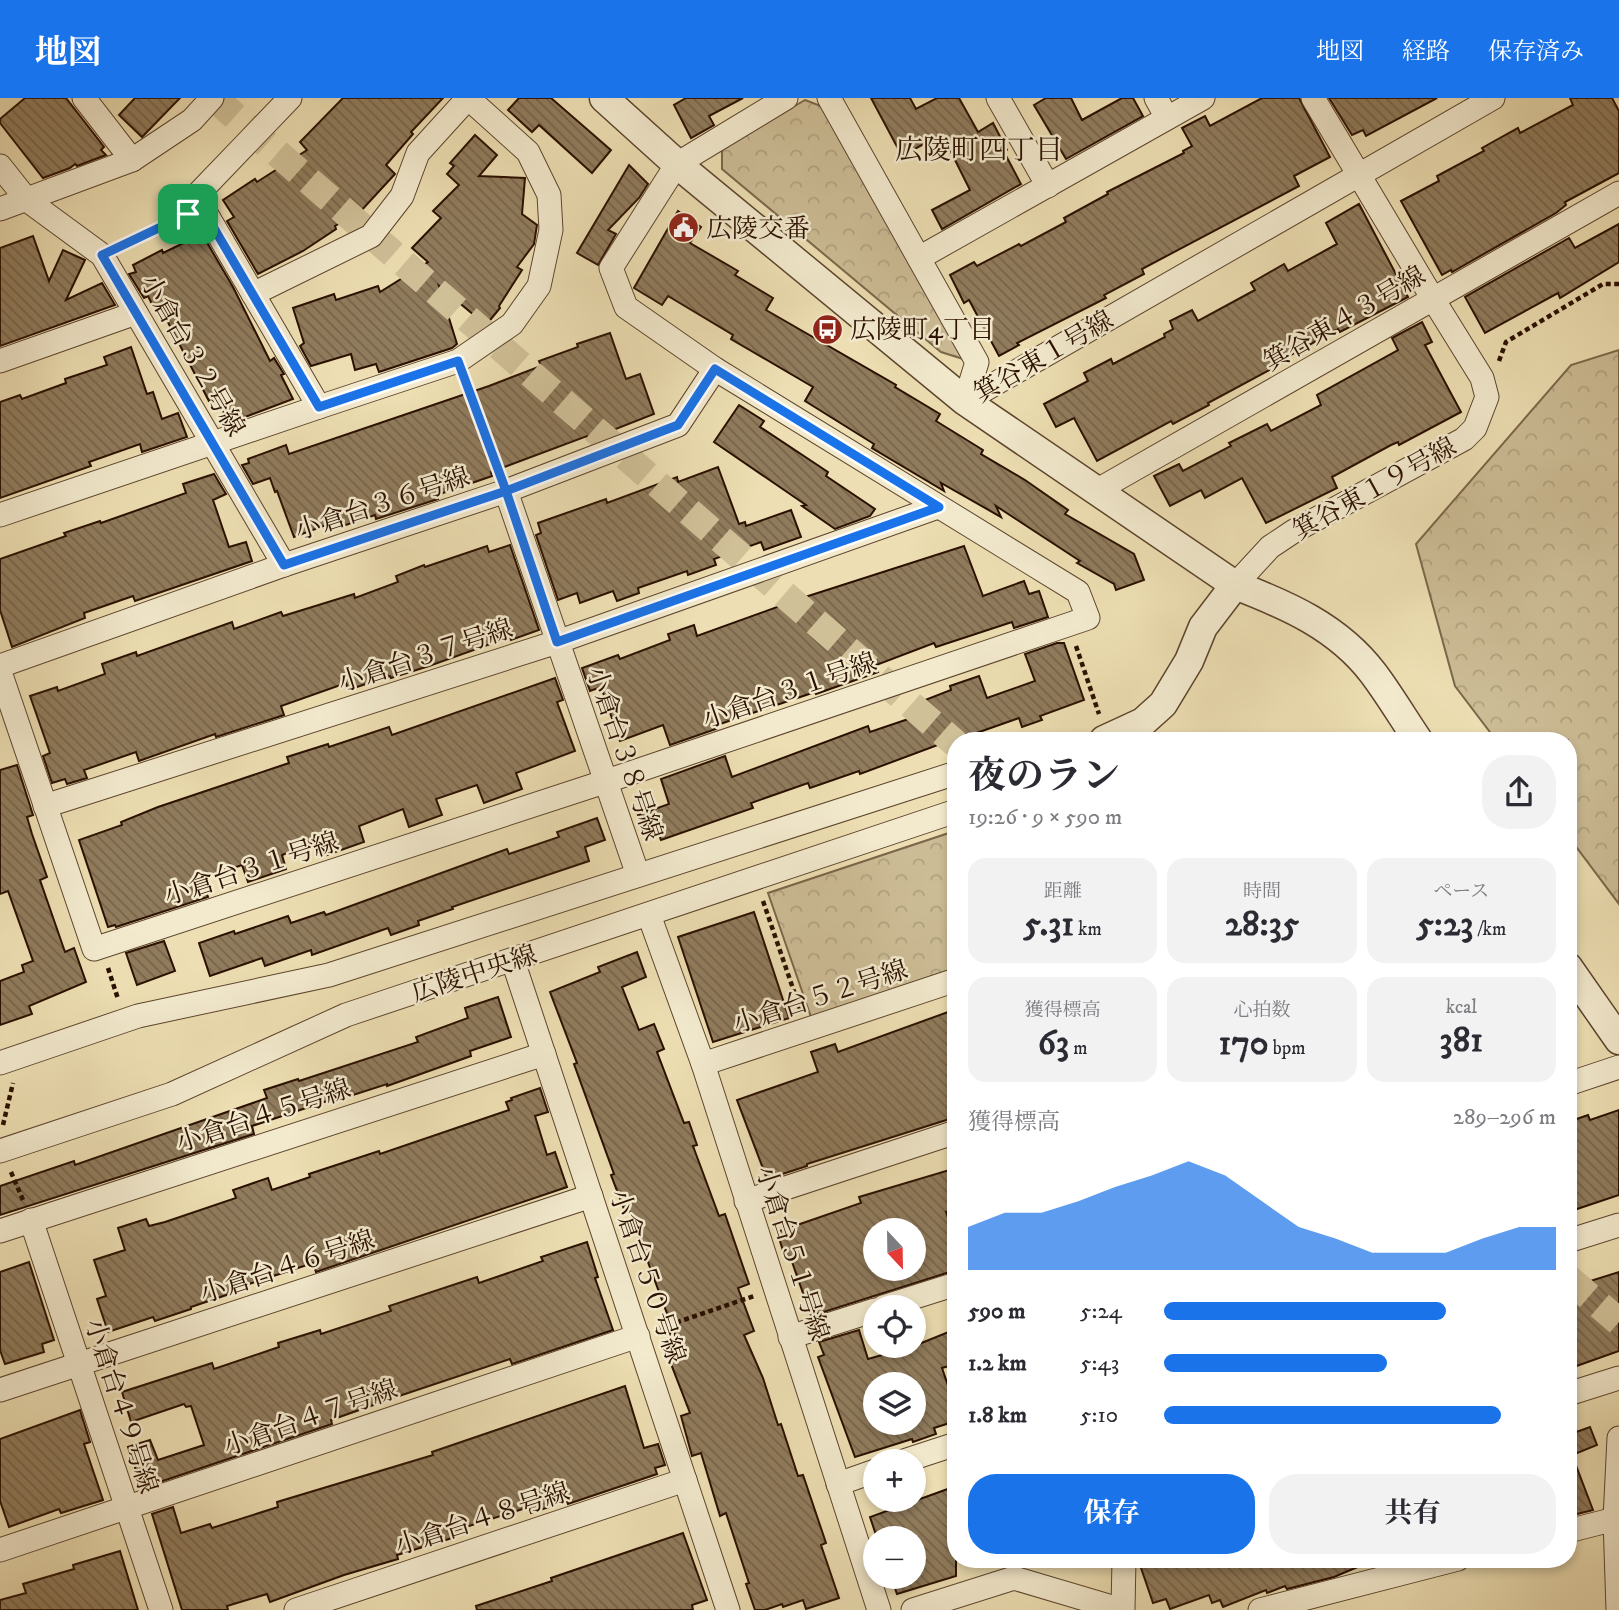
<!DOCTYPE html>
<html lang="ja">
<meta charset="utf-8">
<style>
:root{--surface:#fff;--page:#f2f2f3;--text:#2b2b33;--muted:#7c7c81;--accent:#1a73e8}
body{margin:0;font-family:"IM FELL DW Pica","Noto Serif JP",serif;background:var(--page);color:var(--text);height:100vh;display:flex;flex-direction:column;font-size:26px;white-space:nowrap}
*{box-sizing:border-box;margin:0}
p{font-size:23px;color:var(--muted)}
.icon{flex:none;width:38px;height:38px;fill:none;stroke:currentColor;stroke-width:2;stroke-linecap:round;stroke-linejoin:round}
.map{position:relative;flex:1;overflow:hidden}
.details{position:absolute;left:947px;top:634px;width:630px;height:836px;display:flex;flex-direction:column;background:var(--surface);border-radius:28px;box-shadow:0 4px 10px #0003}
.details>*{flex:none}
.needle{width:46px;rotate:158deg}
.controls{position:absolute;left:863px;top:1120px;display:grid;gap:14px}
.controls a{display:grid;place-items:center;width:63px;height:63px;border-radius:50%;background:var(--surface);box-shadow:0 4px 10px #0003;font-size:35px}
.pin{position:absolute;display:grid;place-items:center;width:60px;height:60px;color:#fff;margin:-30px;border-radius:14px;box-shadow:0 4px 10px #0006}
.round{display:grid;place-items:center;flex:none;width:74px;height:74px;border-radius:28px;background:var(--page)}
.headline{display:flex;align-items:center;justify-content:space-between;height:119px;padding:0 21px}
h1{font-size:38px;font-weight:700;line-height:52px}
.stats{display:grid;grid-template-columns:repeat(3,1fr);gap:10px;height:119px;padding:7px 21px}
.stats div{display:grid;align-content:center;border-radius:18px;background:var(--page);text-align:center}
.stats b{font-size:35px;font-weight:700}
.stats small{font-size:19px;font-weight:400}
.stats p{font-size:19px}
.chart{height:196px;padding:14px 21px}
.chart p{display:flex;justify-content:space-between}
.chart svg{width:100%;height:126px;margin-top:7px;fill:var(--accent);opacity:.7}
.primary-button{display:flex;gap:14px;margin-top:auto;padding:14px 21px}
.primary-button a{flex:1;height:80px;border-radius:28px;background:var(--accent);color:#fff;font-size:28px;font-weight:700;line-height:80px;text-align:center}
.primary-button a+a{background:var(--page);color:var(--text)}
ul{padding:0 21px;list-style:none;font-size:23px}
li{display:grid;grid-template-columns:112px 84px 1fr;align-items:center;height:52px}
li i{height:18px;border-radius:9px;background:var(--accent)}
header{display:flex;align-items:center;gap:42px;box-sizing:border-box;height:98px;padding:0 35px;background:var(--accent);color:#fff}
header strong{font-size:33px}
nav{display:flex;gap:38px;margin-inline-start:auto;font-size:24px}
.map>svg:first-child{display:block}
.forest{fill:url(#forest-crowns);stroke:#7c664a;stroke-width:2}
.building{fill:url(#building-back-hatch);stroke:#2b1000;stroke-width:2;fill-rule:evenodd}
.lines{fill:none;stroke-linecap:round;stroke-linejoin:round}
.tertiary-tunnel{stroke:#d0c098;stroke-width:28;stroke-dasharray:28 14;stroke-linecap:butt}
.minor-casing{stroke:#5c442d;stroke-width:25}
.tertiary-casing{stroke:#5c442d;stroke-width:31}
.path{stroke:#2b1000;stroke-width:4.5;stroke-dasharray:5 3.5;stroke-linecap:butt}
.minor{stroke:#f3eace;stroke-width:23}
.tertiary{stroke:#f3eace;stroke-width:28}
.route-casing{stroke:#fff;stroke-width:14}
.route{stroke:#1a73e8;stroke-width:9}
.labels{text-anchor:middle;stroke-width:5;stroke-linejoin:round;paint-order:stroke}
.poi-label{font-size:26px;fill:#2b1000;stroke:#f3eace;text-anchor:start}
.street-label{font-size:26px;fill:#2b1000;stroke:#f3eace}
.neighbourhood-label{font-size:28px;fill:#2b1000;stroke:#f3eace}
</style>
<header>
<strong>地図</strong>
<nav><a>地図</a><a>経路</a><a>保存済み</a></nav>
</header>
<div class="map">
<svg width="1619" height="1512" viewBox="0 0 1619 1512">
<defs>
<pattern id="forest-crowns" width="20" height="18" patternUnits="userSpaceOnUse" patternTransform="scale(1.75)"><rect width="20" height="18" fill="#ccbc95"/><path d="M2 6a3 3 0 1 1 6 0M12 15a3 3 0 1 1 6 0" fill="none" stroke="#afa17f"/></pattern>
<pattern id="building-back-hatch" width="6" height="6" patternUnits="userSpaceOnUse" patternTransform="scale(1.75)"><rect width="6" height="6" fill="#907c5d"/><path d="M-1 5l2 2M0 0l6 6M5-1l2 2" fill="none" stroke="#76644a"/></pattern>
</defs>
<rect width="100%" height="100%" fill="#eddfb3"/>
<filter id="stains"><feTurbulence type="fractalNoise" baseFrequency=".00286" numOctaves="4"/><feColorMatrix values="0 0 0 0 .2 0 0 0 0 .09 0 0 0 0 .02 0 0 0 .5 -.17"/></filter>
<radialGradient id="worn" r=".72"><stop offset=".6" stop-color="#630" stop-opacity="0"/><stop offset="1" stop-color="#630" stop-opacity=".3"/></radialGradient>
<g class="forest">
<path d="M805 2 821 8 963 261 941 254 722 71V50Z"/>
<path d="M1619 252V806L1568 738V642H1496L1455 588 1416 446 1571 267Z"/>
<path d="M955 733V870L811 919 768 795Z"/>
</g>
<g class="building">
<path d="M25 0H66L104 49 101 52 106 57 77 68 75 66 70 70 43 80 0 25V21Z"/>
<path d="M135 0H180L142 39 119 17Z"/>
<path d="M343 0H443L411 34 413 36 386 67 395 76 360 114 335 128 336 131 303 153 258 176 227 123 234 119 223 102 255 81 257 84 307 52 300 44Z"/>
<path d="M519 0H551L611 52 592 75 539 27 532 34 508 12Z"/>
<path d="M686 0H743L709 18 714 27 691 40 674 7Z"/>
<path d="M871 0H910L916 11 937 0H959L978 34 993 25 1007 52 1004 54 1021 86 942 131 932 112 970 92 942 36 902 58Z"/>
<path d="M1046 0H1071L1082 22 1122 0H1133L1143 18 1066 61 1034 7Z"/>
<path d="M1262 0H1299L1330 59 1294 78 1299 88 1142 171 1144 176 1104 197 1106 200 1017 245 1019 247 999 258 969 202 964 205 950 177 974 164 977 168 1019 146 1021 148 1066 124 1064 120 1108 96 1107 94 1184 55 1183 53 1192 48 1182 30 1205 18 1210 28Z"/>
<path d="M1329 0H1437L1366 38 1363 32 1352 37Z"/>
<path d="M1570 0H1612L1619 13V75L1565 104 1566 107 1556 115 1452 174 1451 172 1442 177 1401 103 1439 83 1437 78 1484 53 1482 50 1498 41 1518 30 1520 35 1573 7Z"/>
<path d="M475 37 497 57 479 78 525 80 522 116 537 127 534 146 517 169 522 172 499 208 500 210 486 227 439 188 457 246 452 250 379 274 376 266 355 272 351 256 311 268 300 248 304 245 293 210 334 196 336 202 378 188 380 194 428 164 412 150 441 120 433 113 459 87 447 76 454 68 450 65Z"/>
<path d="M629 67 648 86 639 100 608 132 616 136 598 167 577 155Z"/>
<path d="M1359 106 1408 199 1340 234 1338 231 1287 259 1288 262 1208 305 1209 307 1173 326 1171 323 1097 363 1074 320 1056 329 1044 306 1088 283 1084 275 1111 261 1113 266 1165 239 1164 236 1173 231 1170 223 1192 212 1198 223 1255 192 1251 185 1284 166 1288 173 1337 146 1326 125Z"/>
<path d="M678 113 701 129 690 145 738 173 735 177 773 200 766 212 896 287 895 289 940 316 936 323 983 352 981 356 1025 382 1068 412 1065 416 1134 456 1144 482 1116 492 1114 486 1077 465 1080 463 996 408 1001 419 941 385 944 393 872 350 874 346 805 303 813 289 731 241 733 237 668 198 662 207 634 190Z"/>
<path d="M1619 126V164L1560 200 1558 195 1485 235 1465 199 1569 140 1575 150Z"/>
<path d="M202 136 233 189 270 263 274 260 284 276 281 277 293 301 229 325 217 301 210 305 159 207 154 210 148 198 144 200 129 176 136 174 133 167 162 152 163 155Z"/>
<path d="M33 138 49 183 63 152 85 162 66 202 102 185 115 207 0 248V150Z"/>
<path d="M1422 224 1432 244 1425 247 1461 314 1399 347 1398 344 1391 347 1332 379 1337 390 1266 425 1242 380 1205 400 1201 392 1170 408 1154 378 1179 366 1183 373 1231 348 1229 345 1267 326 1271 333 1321 307 1317 297 1398 252 1392 240Z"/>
<path d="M610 235 626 281 640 276 654 316 588 342 587 338 491 374 492 378 437 397 438 401 376 421 375 417 328 433 326 427 294 439 277 393 275 394 270 380 253 386 242 367 249 365 248 361 286 347 289 356 489 288 541 268 539 263 578 249 577 246Z"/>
<path d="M131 249 147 296 153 294 162 321 178 315 187 339 142 354 140 346 89 364 91 368 0 400V304L20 297 22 301 66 285 65 281 107 267 104 259Z"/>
<path d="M739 307 764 323 760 329 828 374 826 378 875 411 870 418 835 431 802 408 806 407 714 344Z"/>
<path d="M718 369 739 426 745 424 746 428 791 412 801 439 764 452 761 444 714 461 716 467 688 477 687 473 638 490 639 495 617 503 613 493 580 505 577 495 558 502 536 437 541 435 538 425 606 401 607 405 677 379 678 384Z"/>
<path d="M214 376 226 396 213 402 229 449 246 444 252 463 135 503 133 498 84 515 85 520 12 549 0 512V461L66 438 64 435 100 423 101 425 186 395 183 386Z"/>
<path d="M510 447 539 532 511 542 510 539 429 568 391 580 390 578 348 592 346 585 281 608 284 617 216 639 215 636 139 663 136 654 84 672 87 680 67 686 65 681 52 685 43 658 50 655 30 598 57 589 58 593 105 576 102 566 136 554 137 558 232 524 234 531 281 514 283 518 354 496 355 500 398 484 396 478 424 467 425 469 487 448 489 454Z"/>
<path d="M964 448 983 498 1024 483 1029 496 1039 493 1048 519 1014 530 1012 524 936 549 934 545 876 567 878 574 816 596 815 594 714 628 716 631 670 647 663 627 620 643 601 589 590 593 582 570 618 557 620 561 670 542 668 536 694 527 697 538 802 500Z"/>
<path d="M1057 545H1064L1084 602 1040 618 1042 622 1022 629 1019 620 968 638 967 636 860 676 859 673 810 690 808 685 751 705 753 710 661 742 658 735 646 739 638 717 669 706 661 681 725 658 732 679 868 628 870 634 929 614 925 602 951 592 950 588 979 578 987 600 1035 583 1025 556Z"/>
<path d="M555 580 563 602 557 604 575 653 516 675 522 691 484 705 477 687 436 701 442 717 409 729 403 711 359 728 364 744 327 757 322 742 282 757 286 771 248 784 242 767 201 781 208 799 116 829 115 827 108 829 79 742 122 727 121 724 158 709 289 665 287 659 328 646 329 649 389 629 392 637Z"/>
<path d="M17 667 33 717 27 719 32 736 47 779 40 782 65 854 74 850 86 884 29 908 32 916 0 927V883L24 874 22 867 33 863 8 793 0 796V672Z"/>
<path d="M597 720 605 742 585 749 589 763 452 809 453 811 418 823 419 827 391 837 388 830 312 857 311 852 265 868 262 860 210 878 199 845 234 833 235 836 288 818 291 825 324 814 326 817 507 751 509 756 559 739 557 734Z"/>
<path d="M754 814 789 920 713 944 678 839Z"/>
<path d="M164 843 175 873 137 887 126 855Z"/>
<path d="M637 854 646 879 622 889 639 932 654 926 664 951 657 954 684 1025 689 1024 697 1047 693 1048 719 1118 725 1116 749 1186 738 1190 754 1233 744 1237 763 1280 778 1327 781 1326 798 1378 803 1377 826 1445 821 1447 839 1500 806 1511 803 1502 783 1509 782 1506 765 1512H755L746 1486 749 1485 726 1415 720 1418 701 1355 692 1358 681 1318 690 1315 666 1253 679 1248 628 1110 624 1111 611 1077 614 1076 574 966 577 965 550 894 600 874 598 869Z"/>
<path d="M498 899 511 939 470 953 471 958 387 988V986L328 1005 327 1003 252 1028 254 1036 0 1117V1088L74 1063 75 1067 267 1000 264 992 298 981 299 983 418 944 416 939 468 920 465 910Z"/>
<path d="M948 914 956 937V1019L807 1066V1068L767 1081 737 1002 818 974 811 954 835 946 838 954Z"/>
<path d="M540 990 548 1014 535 1018 547 1057 555 1054 567 1089 316 1174 313 1165 246 1187 247 1190 191 1209V1211L155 1223 153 1219 108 1234 97 1201 106 1198 94 1162 125 1152 118 1130 146 1121 149 1128 165 1124 236 1100 233 1092 268 1080 272 1092 310 1079 309 1076 379 1053 380 1056 509 1012 506 1004 512 1002 511 1000Z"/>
<path d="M1619 1012V1097L1568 1114V1084L1575 1082 1568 1061V1024L1588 1017 1590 1022Z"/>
<path d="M956 1070V1111L946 1114 956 1142V1172L811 1218 791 1161 786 1162 777 1134 861 1105 859 1099ZM875 1132H914V1171H875Z"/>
<path d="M587 1144 598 1179 595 1180 613 1232 512 1266 510 1261 399 1298 331 1322 332 1326 142 1390 128 1349 150 1342 158 1362 204 1347 191 1308 186 1309 184 1306 131 1324 122 1294 212 1265 214 1271 279 1249 278 1245 320 1232 321 1236 391 1213 389 1208 477 1179 479 1185 543 1163 541 1159Z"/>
<path d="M29 1164 54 1242 42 1246 44 1254 5 1266 0 1252V1174Z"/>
<path d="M1619 1174V1253L1568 1271V1190Z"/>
<path d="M956 1231V1266L942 1270 956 1311V1323L934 1330 936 1336 913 1344 912 1341 855 1359 818 1259 824 1257 819 1244 859 1232 868 1261 914 1248ZM875 1286H914V1325H875Z"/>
<path d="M625 1288 644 1350 658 1346 665 1367 655 1370 657 1376 568 1406 567 1403 531 1415 529 1409 450 1434 452 1440 397 1457 398 1461 344 1477 270 1504 267 1496 227 1508 228 1512H182L152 1416 173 1409 181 1435 210 1426 212 1430 278 1409 277 1404 433 1357 432 1354Z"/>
<path d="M80 1312 90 1344 84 1346 103 1402 61 1415 59 1411 9 1429 0 1403V1341Z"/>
<path d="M1590 1329 1597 1347 1572 1357 1593 1412 1569 1418 1568 1337Z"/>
<path d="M956 1388V1478L897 1496 891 1479H914V1440H877L870 1419Z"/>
<path d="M683 1435 707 1502 692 1507 693 1512H477L476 1508 552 1483 551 1480Z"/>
<path d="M120 1453 138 1512H0V1502L26 1495 23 1486 74 1471 73 1467Z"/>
<path d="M1138 1461H1374V1462L1334 1479 1287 1491 1285 1488 1267 1495 1266 1492 1223 1509 1220 1502 1212 1505 1209 1497 1170 1511 1166 1501 1153 1505Z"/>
</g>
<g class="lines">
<g class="tertiary-tunnel">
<path d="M214 0 956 646"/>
<path d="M1568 1180 1619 1224"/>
</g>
<defs>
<g id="minor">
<path d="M829 0 977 264 965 303"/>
<path d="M998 0 1048 88"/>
<path d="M1156 0 1167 20"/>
<path d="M132 62 192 22 212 0"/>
<path d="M0 68 27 102 102 157 284 467"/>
<path d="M0 111 132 62 84 0"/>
<path d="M919 160 1203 0"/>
<path d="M253 196 371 138 402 98 418 55 468 0 528 54 549 97 551 132 539 188 512 226 458 263 319 309"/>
<path d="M0 263 136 215"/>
<path d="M965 303 1493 0"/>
<path d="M506 393 638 777"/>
<path d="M1096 393 1619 95"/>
<path d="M0 417 319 309 196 98 290 0"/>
<path d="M1235 487 1270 449 1294 433 1464 341 1475 330 1487 299 1482 280 1433 201 1313 0"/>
<path d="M0 568 284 467 506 393 678 327 715 271"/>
<path d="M0 574 94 851 604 684 1088 520 1078 494 715 271 626 209 611 170 677 66 786 0"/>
<path d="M45 708 557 544 938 409"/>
<path d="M649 817 703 966 879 1512"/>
<path d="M513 863 728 1512"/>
<path d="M0 965 138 918 329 877 956 675"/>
<path d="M703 966 956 882"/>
<path d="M1568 986 1619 969"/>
<path d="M0 1053 172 996 346 917 956 713"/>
<path d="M746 1103 956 1034"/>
<path d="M31 1122 161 1512"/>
<path d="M0 1133 544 956"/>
<path d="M1568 1143 1619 1127"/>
<path d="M883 1209 956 1186"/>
<path d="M790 1239 875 1212"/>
<path d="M0 1292 591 1098"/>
<path d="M1568 1296 1619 1280"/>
<path d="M904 1363 956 1346"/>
<path d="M838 1386 875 1373"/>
<path d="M1568 1433 1615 1421"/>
<path d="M0 1452 638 1238"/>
<path d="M296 1512 685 1382"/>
<path d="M913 1512 1014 1480 1122 1512"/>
<path d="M1123 1512 1124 1461"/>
<path d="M1260 1512 1458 1461"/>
<path d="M1618 1512 1615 1421 1619 1340"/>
</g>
<g id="tertiary">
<path d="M604 0 677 66 965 303 1235 487C1287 507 1338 529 1373 575 1389 596 1403 620 1418 642"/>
<path d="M1104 642 1143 624 1163 606 1189 563 1203 529 1235 487"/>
<path d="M1568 869 1619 942"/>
</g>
</defs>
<use href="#minor" class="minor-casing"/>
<use href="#tertiary" class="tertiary-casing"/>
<g class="path">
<path d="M122 148 183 119"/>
<path d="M1499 263 1506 244 1603 186H1619"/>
<path d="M466 285 498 372"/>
<path d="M1076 548 1099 616"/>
<path d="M763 803 800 911"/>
<path d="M108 870 118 901"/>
<path d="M3 1027 13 985"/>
<path d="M11 1074 23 1102"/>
<path d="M660 1230 754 1198"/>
</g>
<use href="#minor" class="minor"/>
<use href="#tertiary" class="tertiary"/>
</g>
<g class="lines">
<defs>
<path id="route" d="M188 116 195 98 319 309 458 263 506 393 557 544 939 409 715 271 678 327 506 393 284 467 102 157 188 116"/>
</defs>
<use href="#route" class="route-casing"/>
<use href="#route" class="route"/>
</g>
<defs>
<symbol id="civic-disc" viewBox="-11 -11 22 22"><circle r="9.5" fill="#8f2418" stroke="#f3eace"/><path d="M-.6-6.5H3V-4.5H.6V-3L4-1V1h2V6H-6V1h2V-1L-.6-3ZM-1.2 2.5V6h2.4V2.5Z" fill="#fff"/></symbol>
<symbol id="bus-disc" viewBox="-11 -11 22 22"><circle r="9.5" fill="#8f2418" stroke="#f3eace"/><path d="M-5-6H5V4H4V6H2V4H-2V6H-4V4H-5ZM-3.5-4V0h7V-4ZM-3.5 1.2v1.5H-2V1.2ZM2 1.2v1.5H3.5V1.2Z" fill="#fff"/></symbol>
</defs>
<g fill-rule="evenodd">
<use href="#civic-disc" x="666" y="112" width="35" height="35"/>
<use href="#bus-disc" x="810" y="214" width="35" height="35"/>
</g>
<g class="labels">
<g class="poi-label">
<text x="706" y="139">広陵交番</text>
<text x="850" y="240">広陵町4丁目</text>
</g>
<g class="street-label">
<text transform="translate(1344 220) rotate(-30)" y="9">箕谷東４３号線</text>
<text transform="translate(193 257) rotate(60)" y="9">小倉台３２号線</text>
<text transform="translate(1043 258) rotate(-30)" y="9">箕谷東１号線</text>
<text transform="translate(1374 390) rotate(-29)" y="9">箕谷東１９号線</text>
<text transform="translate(382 405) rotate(-18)" y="9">小倉台３６号線</text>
<text transform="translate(425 557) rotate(-18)" y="9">小倉台３７号線</text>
<text transform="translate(789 592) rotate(-19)" y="9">小倉台３１号線</text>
<text transform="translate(625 655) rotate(71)" y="9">小倉台３８号線</text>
<text transform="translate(251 770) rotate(-18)" y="9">小倉台３１号線</text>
<text transform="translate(474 875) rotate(-18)" y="9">広陵中央線</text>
<text transform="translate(820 898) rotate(-18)" y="9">小倉台５２号線</text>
<text transform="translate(263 1017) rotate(-18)" y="9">小倉台４５号線</text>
<text transform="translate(793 1155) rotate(72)" y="9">小倉台５１号線</text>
<text transform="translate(287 1168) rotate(-18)" y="9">小倉台４６号線</text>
<text transform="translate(648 1178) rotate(71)" y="9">小倉台５０号線</text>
<text transform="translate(122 1308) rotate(72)" y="9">小倉台４９号線</text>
<text transform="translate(310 1319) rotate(-19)" y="9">小倉台４７号線</text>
<text transform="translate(482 1420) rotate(-18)" y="9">小倉台４８号線</text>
</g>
<g class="neighbourhood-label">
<text x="979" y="61">広陵町四丁目</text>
</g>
</g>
<rect width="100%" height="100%" filter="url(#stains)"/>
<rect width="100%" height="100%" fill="url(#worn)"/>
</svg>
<div class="controls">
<a><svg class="needle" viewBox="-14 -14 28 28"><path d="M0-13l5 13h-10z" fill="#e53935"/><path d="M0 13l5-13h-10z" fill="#7c7c81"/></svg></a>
<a><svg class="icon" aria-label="locate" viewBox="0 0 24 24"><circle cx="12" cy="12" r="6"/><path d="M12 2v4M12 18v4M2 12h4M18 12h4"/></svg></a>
<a><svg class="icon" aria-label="layers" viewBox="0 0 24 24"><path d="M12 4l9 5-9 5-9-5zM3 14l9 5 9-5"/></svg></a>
<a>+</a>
<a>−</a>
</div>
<div class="pin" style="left:188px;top:116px;background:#1e9e55"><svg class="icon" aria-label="arrive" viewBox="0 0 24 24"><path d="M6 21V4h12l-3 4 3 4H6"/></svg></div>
<section class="details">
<div class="headline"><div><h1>夜のラン</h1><p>19:26 · 9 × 590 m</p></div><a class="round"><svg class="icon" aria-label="share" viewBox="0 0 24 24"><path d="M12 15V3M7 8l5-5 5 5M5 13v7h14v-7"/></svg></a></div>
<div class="stats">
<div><p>距離</p><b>5.31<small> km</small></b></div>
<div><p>時間</p><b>28:35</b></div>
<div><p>ペース</p><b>5:23<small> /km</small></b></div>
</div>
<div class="stats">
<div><p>獲得標高</p><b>63<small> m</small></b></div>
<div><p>心拍数</p><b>170<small> bpm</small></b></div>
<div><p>kcal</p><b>381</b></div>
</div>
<div class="chart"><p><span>獲得標高</span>289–296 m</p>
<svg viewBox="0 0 160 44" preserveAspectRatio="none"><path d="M0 44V29L10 24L20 24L30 20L40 15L50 11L60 6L70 11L80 20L90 29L100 33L110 38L120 38L130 38L140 33L150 29L160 29V44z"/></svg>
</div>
<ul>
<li><b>590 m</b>5:24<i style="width:72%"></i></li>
<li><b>1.2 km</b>5:43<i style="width:57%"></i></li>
<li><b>1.8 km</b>5:10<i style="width:86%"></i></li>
</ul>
<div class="primary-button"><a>保存</a><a>共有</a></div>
</section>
</div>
